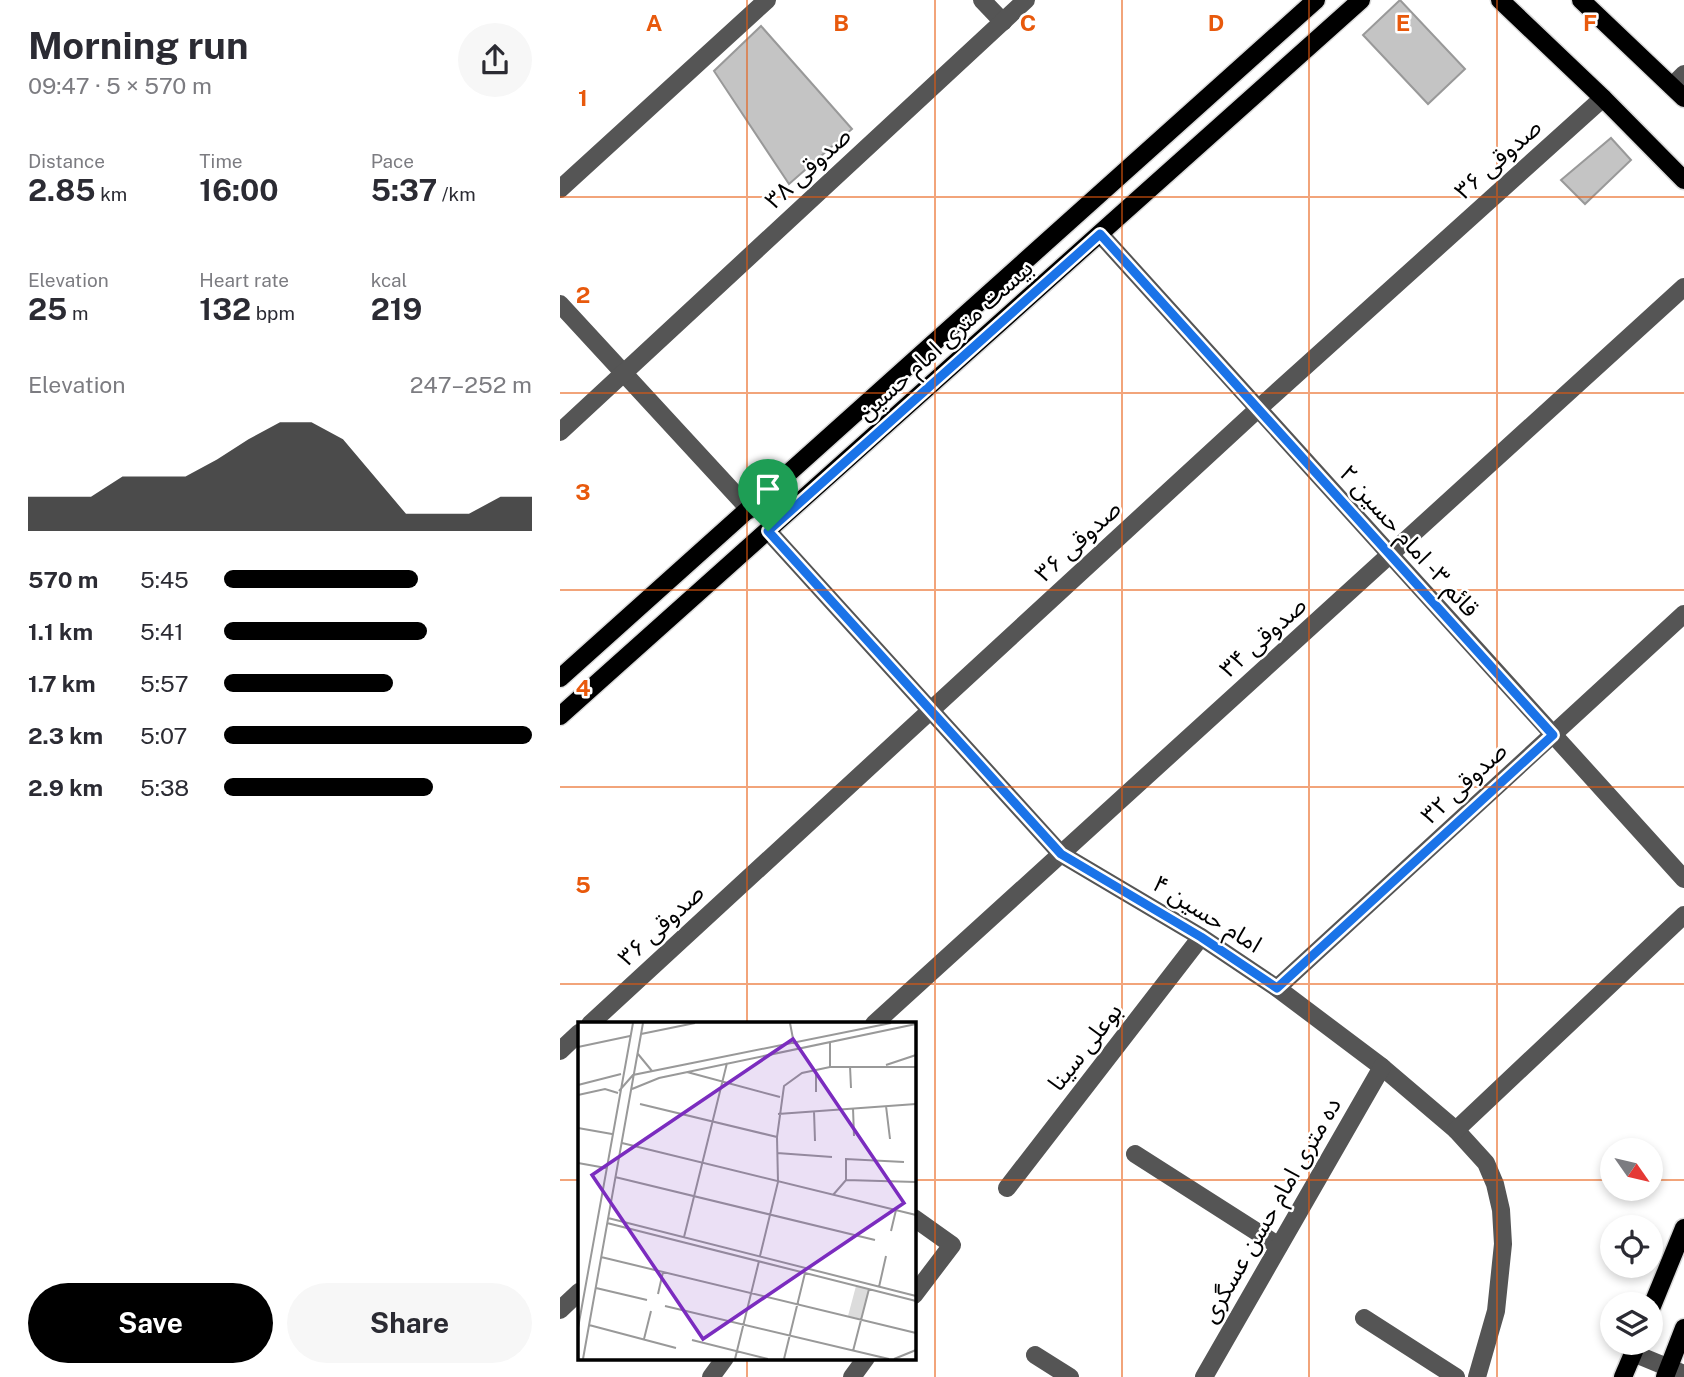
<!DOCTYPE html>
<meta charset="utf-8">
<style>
:root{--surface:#fff;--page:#f7f7f7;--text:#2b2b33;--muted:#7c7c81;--accent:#000}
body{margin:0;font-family:"Public Sans","Noto Sans Arabic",sans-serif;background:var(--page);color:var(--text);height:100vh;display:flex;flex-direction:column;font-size:26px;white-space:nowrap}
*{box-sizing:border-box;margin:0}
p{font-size:23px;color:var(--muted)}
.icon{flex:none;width:38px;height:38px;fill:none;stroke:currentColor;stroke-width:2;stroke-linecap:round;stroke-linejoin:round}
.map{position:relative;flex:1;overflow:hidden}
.drawer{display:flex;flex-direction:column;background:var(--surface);width:560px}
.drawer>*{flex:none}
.needle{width:46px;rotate:124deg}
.controls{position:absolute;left:1040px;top:1138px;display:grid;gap:14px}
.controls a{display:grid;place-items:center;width:63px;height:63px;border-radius:50%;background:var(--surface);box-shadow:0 4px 10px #0003;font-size:35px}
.pin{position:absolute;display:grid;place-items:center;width:60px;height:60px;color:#fff;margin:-72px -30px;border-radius:50% 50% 50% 0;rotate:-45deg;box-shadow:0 0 7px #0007}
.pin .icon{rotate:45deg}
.round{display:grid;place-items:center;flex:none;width:74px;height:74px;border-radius:37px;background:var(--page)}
.headline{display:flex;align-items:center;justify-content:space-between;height:119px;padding:0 28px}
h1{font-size:38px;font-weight:700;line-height:52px}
.metrics{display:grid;grid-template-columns:repeat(3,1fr);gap:10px;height:119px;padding:7px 28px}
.metrics div{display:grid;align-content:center}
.metrics b{font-size:30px;font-weight:700}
.metrics small{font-size:19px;font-weight:400}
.metrics p{font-size:19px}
.chart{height:196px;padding:14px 28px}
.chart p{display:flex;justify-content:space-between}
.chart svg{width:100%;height:126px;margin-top:7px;fill:var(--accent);opacity:.7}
.button{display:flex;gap:14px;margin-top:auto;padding:14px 28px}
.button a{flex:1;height:80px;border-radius:42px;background:var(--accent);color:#fff;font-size:28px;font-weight:700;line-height:80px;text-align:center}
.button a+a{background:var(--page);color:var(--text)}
ul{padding:0 28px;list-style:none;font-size:23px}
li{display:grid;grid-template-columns:112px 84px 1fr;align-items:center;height:52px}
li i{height:18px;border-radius:9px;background:var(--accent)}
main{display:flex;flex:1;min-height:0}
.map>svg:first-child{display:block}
.building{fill:#c4c4c4;stroke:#999;stroke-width:2}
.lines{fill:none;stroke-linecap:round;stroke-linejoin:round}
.major-casing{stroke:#dbdbdb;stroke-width:21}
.minor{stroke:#555;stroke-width:18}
.major{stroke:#000;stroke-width:18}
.route-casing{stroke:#fff;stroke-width:14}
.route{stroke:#1a73e8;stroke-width:9}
.grid{fill:none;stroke:#e8590c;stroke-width:2;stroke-opacity:0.55}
.labels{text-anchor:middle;stroke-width:5;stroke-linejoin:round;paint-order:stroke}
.street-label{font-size:24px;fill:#000;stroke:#fff}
.inset-road{fill:none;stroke:#999;stroke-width:2}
.view{fill:#7b2cbf;fill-opacity:0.15;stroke:#7b2cbf;stroke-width:3.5}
.inset-edge{fill:none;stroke:#000;stroke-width:3.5}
.grid-label{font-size:23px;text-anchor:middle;font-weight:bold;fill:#e8590c;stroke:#fff;stroke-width:5;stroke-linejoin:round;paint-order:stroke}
</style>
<main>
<section class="drawer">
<div class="headline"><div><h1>Morning run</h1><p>09:47 · 5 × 570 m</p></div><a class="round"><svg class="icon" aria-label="share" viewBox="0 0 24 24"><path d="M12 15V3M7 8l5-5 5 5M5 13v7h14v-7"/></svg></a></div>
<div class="metrics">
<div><p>Distance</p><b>2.85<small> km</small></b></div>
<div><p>Time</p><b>16:00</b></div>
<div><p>Pace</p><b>5:37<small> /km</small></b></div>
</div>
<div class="metrics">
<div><p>Elevation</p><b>25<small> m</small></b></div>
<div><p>Heart rate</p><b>132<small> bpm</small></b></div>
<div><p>kcal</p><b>219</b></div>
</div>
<div class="chart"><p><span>Elevation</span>247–252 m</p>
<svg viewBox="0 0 160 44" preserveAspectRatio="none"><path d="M0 44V32L10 32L20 32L30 25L40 25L50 25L60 19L70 12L80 6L90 6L100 12L110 25L120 38L130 38L140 38L150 32L160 32V44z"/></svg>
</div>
<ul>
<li><b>570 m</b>5:45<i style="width:63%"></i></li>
<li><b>1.1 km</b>5:41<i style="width:66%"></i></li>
<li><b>1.7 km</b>5:57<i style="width:55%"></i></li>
<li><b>2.3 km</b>5:07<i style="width:100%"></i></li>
<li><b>2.9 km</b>5:38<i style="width:68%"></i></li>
</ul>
<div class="button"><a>Save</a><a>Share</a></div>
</section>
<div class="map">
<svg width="1124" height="1377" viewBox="0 0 1124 1377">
<rect width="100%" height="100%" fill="#fff"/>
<g class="building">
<path d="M840 0 905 69 868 104 803 35Z"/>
<path d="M201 26 292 129 229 184 154 71Z"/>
<path d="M1051 138 1071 160 1025 204 1001 180Z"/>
</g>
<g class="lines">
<defs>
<g id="major">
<path d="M940 0 1043 98 1124 180"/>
<path d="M1021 0 1124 98"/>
<path d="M0 678 756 0"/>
<path d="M0 716 801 0"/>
<path d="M1090 1311 1124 1228"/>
<path d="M1063 1377 1078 1342"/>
<path d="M1105 1377 1124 1328"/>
</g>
</defs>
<use href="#major" class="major-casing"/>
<g class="minor">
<path d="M422 0 443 22"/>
<path d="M1112 86 1124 74"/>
<path d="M0 189 207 0"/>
<path d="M540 234 1124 879"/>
<path d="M0 304 190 510"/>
<path d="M0 432 466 0"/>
<path d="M208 531 501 854 641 937 717 988 822 1067 896 1130 926 1163 935 1184 941 1210 943 1244 936 1311 917 1377"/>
<path d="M717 988 1124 614"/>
<path d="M30 1024 698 409 1043 98"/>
<path d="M314 1024 1124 287"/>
<path d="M0 1051 19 1033"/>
<path d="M896 1130 1124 915"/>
<path d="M575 1154 719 1246"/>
<path d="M447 1188 641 937"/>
<path d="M354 1218 392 1245 354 1295"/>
<path d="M0 1310 19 1292"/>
<path d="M804 1318 896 1377"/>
<path d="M1073 1353 1124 1374"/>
<path d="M475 1355 510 1377"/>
<path d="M151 1377 165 1358"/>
<path d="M292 1377 306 1358"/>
<path d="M644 1377 822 1067"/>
</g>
<use href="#major" class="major"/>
</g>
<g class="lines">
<defs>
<path id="route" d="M540 234 993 735 717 988 641 937 501 854 208 531Z"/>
</defs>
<use href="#route" class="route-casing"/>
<use href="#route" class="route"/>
</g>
<path class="grid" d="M187 0V1024M375 0V1377M562 0V1377M749 0V1377M937 0V1377M0 197H1124M0 393H1124M0 590H1124M0 787H1124M0 984H1124M0 1180H19M354 1180H1052M1090 1180H1124M187 1358V1377"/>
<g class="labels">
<g class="street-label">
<text transform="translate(938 159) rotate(-42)" y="8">صدوقی ۳۶</text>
<text transform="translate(248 168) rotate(-43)" y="8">صدوقی ۳۸</text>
<text transform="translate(385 340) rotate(-42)" y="8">بیست متری امام حسین</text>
<text transform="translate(518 541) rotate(-43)" y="8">صدوقی ۳۶</text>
<text transform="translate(849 541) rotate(48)" y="8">قائم ۳ - امام حسین ۲</text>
<text transform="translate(703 637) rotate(-42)" y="8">صدوقی ۳۴</text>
<text transform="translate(904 783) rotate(-43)" y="8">صدوقی ۳۲</text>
<text transform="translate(647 914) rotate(32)" y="8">امام حسین ۴</text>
<text transform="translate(101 925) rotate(-43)" y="8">صدوقی ۳۶</text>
<text transform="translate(525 1047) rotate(-52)" y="8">بوعلی سینا</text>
<text transform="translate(711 1210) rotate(-60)" y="8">ده متری امام حسن عسگری</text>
</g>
</g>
<g transform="translate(18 1022)">
<rect width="338" height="338" fill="#fff"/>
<path d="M278 264 291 267 283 297 270 294Z" fill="#dcdcdc"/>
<path class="inset-road" d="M212 1 216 22M63 12 117 1M252 20V45M0 25 52 14M60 32 74 49M308 43 338 33M272 44 273 66M238 47V70M109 50 202 75M0 63 43 52M54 67 81 56 338 2M41 69 55 53 313 1M0 73 27 67 40 71M62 82 199 115M308 84 312 117M275 86 276 114M236 89 237 119M200 92 338 82M0 106 34 112M44 121 338 193M199 131 254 135M0 141 28 146M37 155 297 218M268 158V137L326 140M255 173 268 158 338 160M30 196 338 274M29 201 338 279M313 209 318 188M106 215 149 41M182 234 200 160 199 115 206 64 224 51 252 45H338M23 235 338 311M301 265 308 234M18 266 69 278M80 272 85 250M87 284 311 337M11 303 98 326M0 306 55 1M66 317 73 289M114 318 190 337M275 329 291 267M5 337 65 1M157 337 181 239M206 337 227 251M316 337 338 328"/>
<path class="view" d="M215 17 326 181 125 317 14 153Z"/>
<rect width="338" height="338" class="inset-edge"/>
</g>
<g class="grid-label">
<text x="94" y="31">A</text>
<text x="281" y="31">B</text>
<text x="468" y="31">C</text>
<text x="656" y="31">D</text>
<text x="843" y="31">E</text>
<text x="1030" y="31">F</text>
<text x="23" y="106">1</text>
<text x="23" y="303">2</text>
<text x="23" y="500">3</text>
<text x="23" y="696">4</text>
<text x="23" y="893">5</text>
</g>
</svg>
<div class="controls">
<a><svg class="needle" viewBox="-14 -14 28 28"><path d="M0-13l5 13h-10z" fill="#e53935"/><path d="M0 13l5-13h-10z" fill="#7c7c81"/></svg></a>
<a><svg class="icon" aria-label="locate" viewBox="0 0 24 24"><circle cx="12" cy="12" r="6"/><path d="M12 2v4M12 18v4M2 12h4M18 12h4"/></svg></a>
<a><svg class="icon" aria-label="layers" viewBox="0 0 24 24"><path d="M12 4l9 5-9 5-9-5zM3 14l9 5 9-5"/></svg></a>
</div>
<div class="pin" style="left:208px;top:531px;background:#1e9e55"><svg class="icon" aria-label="arrive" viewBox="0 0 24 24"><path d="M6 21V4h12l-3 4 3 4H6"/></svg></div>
</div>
</main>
